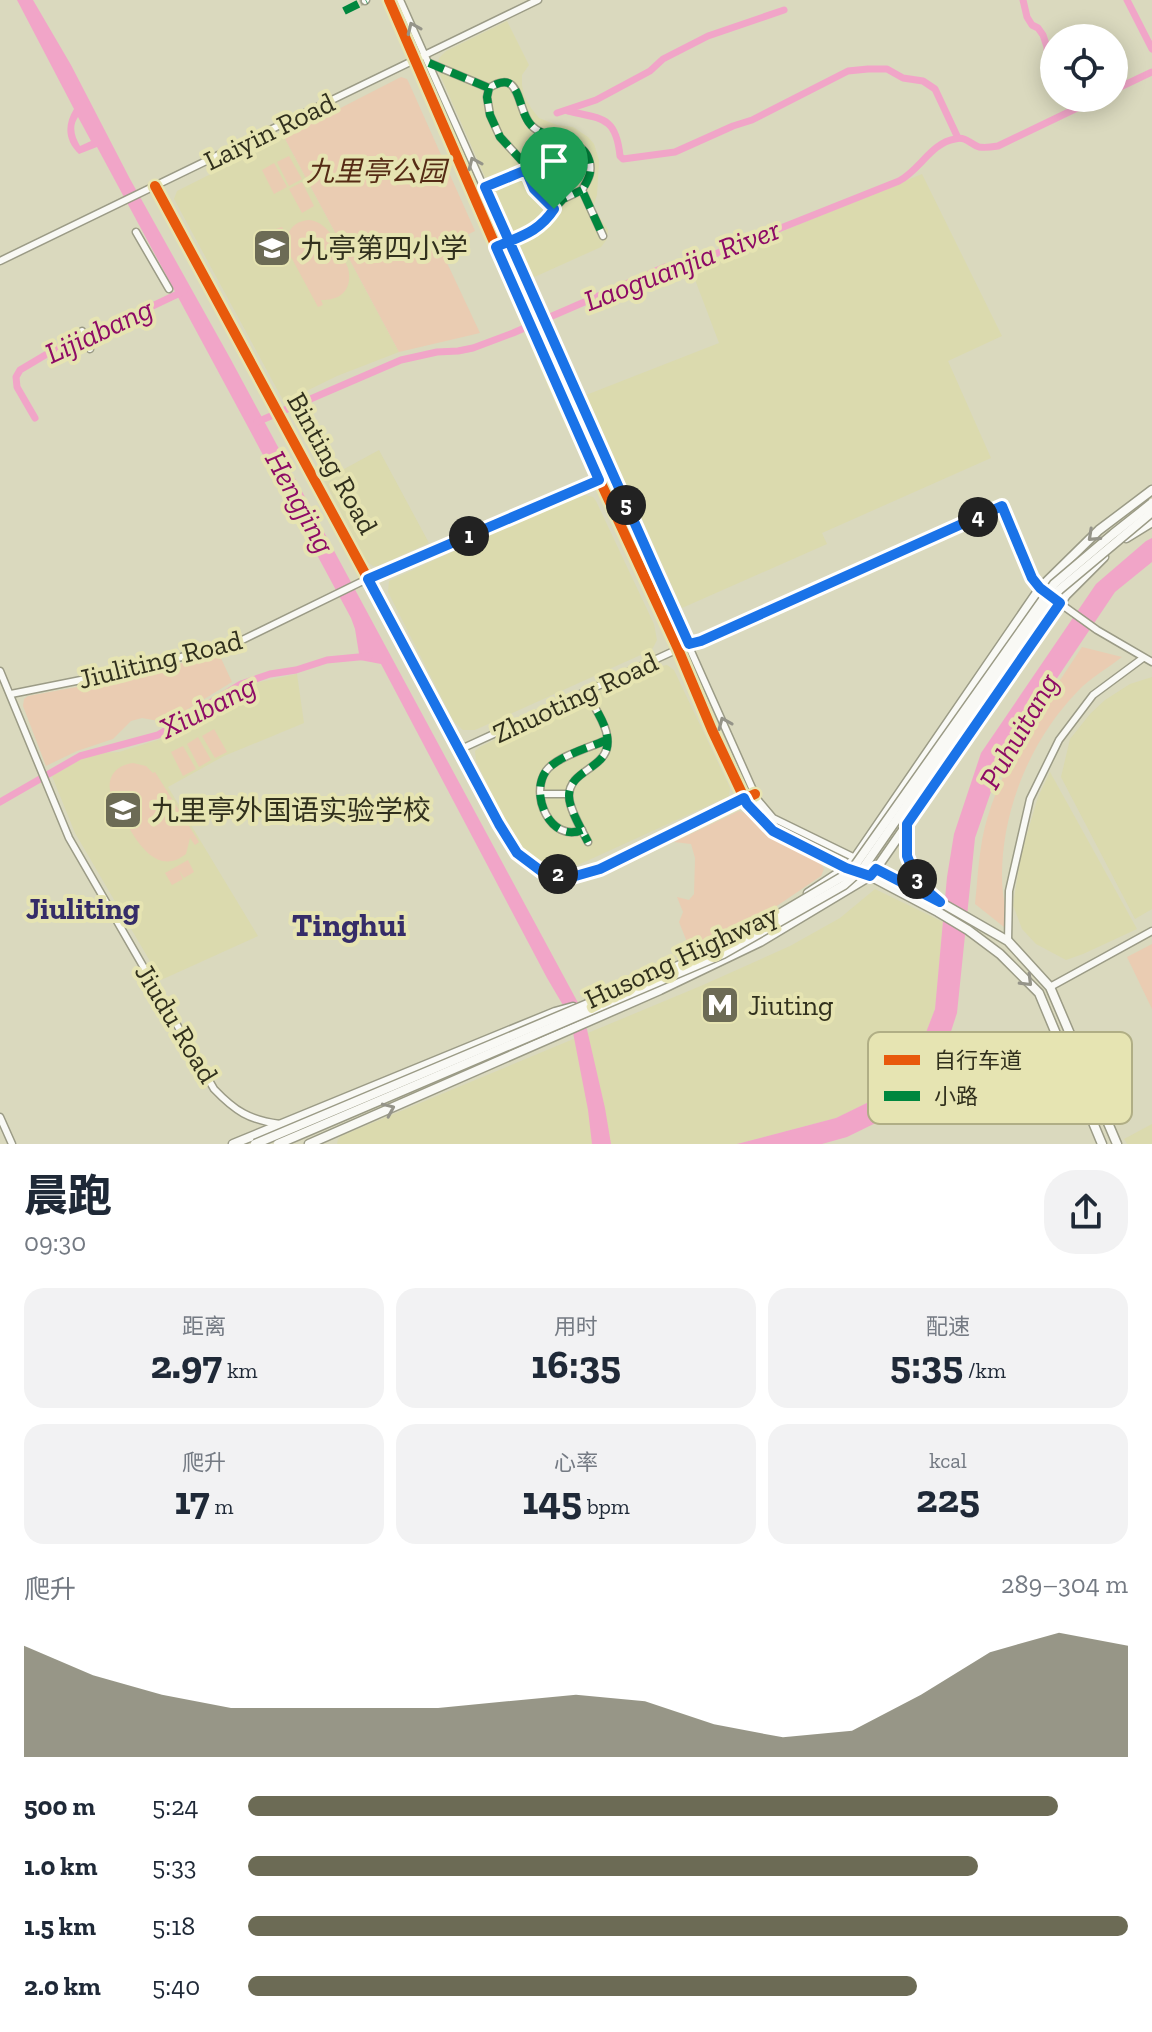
<!DOCTYPE html>
<html lang="zh">
<meta charset="utf-8">
<style>
:root{--surface:#fff;--page:#f2f2f3;--text:#1f2937;--muted:#747a83;--accent:#6c6b55}
body{margin:0;font-family:"Zilla Slab","Noto Sans SC",serif;background:var(--page);color:var(--text);height:100vh;display:flex;flex-direction:column;font-size:30px;white-space:nowrap}
*{box-sizing:border-box;margin:0}
p{font-size:26px;color:var(--muted)}
.icon{flex:none;width:44px;height:44px;fill:none;stroke:currentColor;stroke-width:2;stroke-linecap:round;stroke-linejoin:round}
.map{position:relative;height:1144px;overflow:hidden}
.side{display:flex;flex-direction:column;background:var(--surface);flex:1}
.side>*{flex:none}
.fabs{position:absolute;left:1040px;top:24px;display:grid;gap:16px}
.fabs a{display:grid;place-items:center;width:88px;height:88px;border-radius:50%;background:var(--surface);box-shadow:0 4px 20px #0003;font-size:40px}
.pin{position:absolute;display:grid;place-items:center;width:68px;height:68px;color:#fff;margin:-82px -34px;border-radius:50% 50% 50% 0;rotate:-45deg;box-shadow:0 0 8px #0007}
.pin .icon{rotate:45deg}
.km{position:absolute;width:40px;height:40px;margin:-20px;border-radius:50%;background:#222;color:#fff;font-size:22px;line-height:40px;text-align:center}
.round{display:grid;place-items:center;flex:none;width:84px;height:84px;border-radius:32px;background:var(--page)}
.overview{display:flex;align-items:center;justify-content:space-between;height:136px;padding:0 24px}
h1{font-size:44px;font-weight:800;line-height:60px}
.figures{display:grid;grid-template-columns:repeat(3,1fr);gap:12px;height:136px;padding:8px 24px}
.figures div{display:grid;align-content:center;border-radius:20px;background:var(--page);text-align:center}
.figures b{font-size:40px;font-weight:800}
.figures small{font-size:22px;font-weight:400}
.figures p{font-size:22px}
.chart{height:224px;padding:16px 24px}
.chart p{display:flex;justify-content:space-between}
.chart svg{width:100%;height:144px;margin-top:8px;fill:var(--accent);opacity:.7}
ul{padding:0 24px;list-style:none;font-size:26px}
li{display:grid;grid-template-columns:128px 96px 1fr;align-items:center;height:60px}
li i{height:20px;border-radius:10px;background:var(--accent)}
.map>svg:first-child{display:block}
.built{fill:#dbdaae}
.green{fill:#eaccb2}
.water{fill:#f1a5c8;fill-rule:evenodd}
.lines{fill:none;stroke-linecap:round;stroke-linejoin:round}
.canal{stroke:#f1a5c8;stroke-width:7}
.minor-tunnel{stroke:#b8b79e;stroke-width:6;stroke-dasharray:6 3;stroke-linecap:butt}
.minor-casing{stroke:#9b9b86;stroke-width:9}
.major-casing{stroke:#9b9b86;stroke-width:11}
.minor{stroke:#f9f9f5;stroke-width:6}
.major{stroke:#f9f9f5;stroke-width:8}
.major-bridge-casing{stroke:#9b9b86;stroke-width:11;stroke-linecap:butt}
.major-bridge{stroke:#f9f9f5;stroke-width:8}
.quiet{stroke:#00873e;stroke-width:8;stroke-dasharray:16 8;stroke-linecap:butt}
.cycleway-casing{stroke:#e6e4b2;stroke-width:15}
.cycleway{stroke:#e8590c;stroke-width:10}
.oneway{stroke:#959489}
.route-casing{stroke:#fff;stroke-width:16}
.route{stroke:#1a73e8;stroke-width:10}
.labels{text-anchor:middle;stroke-width:8;stroke-linejoin:round;paint-order:stroke}
.street-label{font-size:28px;fill:#31301d;stroke:#e6e4b2}
.park-label{font-size:28px;font-style:italic;fill:#552b15;stroke:#e6e4b2}
.poi-label{font-size:28px;fill:#31301d;stroke:#e6e4b2;text-anchor:start}
.water-label{font-size:30px;font-style:italic;fill:#8e0b65;stroke:#e6e4b2}
.neighbourhood-label{font-size:30px;font-weight:bold;fill:#352c68;stroke:#e6e4b2}
.quarter-label{font-size:32px;font-weight:bold;fill:#352c68;stroke:#e6e4b2}
.key{fill:#e6e4b2;stroke:#b0ae85;stroke-width:2}
.key-label{font-size:22px;fill:#31301d}
</style>
<div class="map">
<svg width="1152" height="1144" viewBox="0 0 1152 1144">
<rect width="100%" height="100%" fill="#dad9be"/>
<g class="built">
<path d="M507 21 529 65 522 75V85L524 95 531 108 539 118 557 125 573 127 588 137 594 144 599 160 597 195 593 207 608 230 607 239 601 247 530 279 437 68 439 58 446 51Z"/>
<path d="M284 137 399 352 337 376 284 402 174 199 177 191Z"/>
<path d="M922 174 1002 336 948 361 991 458 822 533 827 544 682 608 586 395 719 343 691 269Z"/>
<path d="M379 450 429 543 378 566H373L366 561 324 480Z"/>
<path d="M581 494 593 497 596 501 654 624 657 640 653 648 645 653 475 730H463L454 722 388 592 389 581 575 495Z"/>
<path d="M667 665 674 670 730 788 729 796 578 865 561 867 544 864 529 857 517 845 476 761 475 751 480 747 620 675Z"/>
<path d="M297 674 304 723 224 756 168 787 258 936 161 980 75 833 52 776 82 758 99 753 119 752 164 738 241 689 255 683Z"/>
<path d="M1152 677V909L1135 919 1061 777 1070 739 1090 714 1105 700 1130 684Z"/>
<path d="M1050 772 1137 929 1083 954 1066 960 1036 944 1022 929 1013 905 1021 854 1038 797Z"/>
<path d="M875 889 943 922 935 1009 917 1056 877 1098 836 1118 737 1144H337L338 1139 341 1136 703 985 790 946 840 918Z"/>
<path d="M1152 1124V1144H1127L1124 1139Z"/>
</g>
<g class="green">
<path d="M401 77 407 79 409 83 475 231 440 248 480 333 399 352 284 137Z"/>
<path d="M289 156 302 179 289 186 277 162Z"/>
<path d="M274 163 287 187 274 194 262 170Z"/>
<path d="M302 182 314 206 302 213 289 189Z"/>
<path d="M309 220C332 223 339 250 348 268 353 288 342 301 321 300L323 305 318 307 276 229 282 227 287 236C292 225 298 221 309 220Z"/>
<path d="M1082 647 1122 657C1108 668 1090 678 1078 691 1031 739 1002 809 1002 876 1002 894 1006 913 1009 931L975 904C978 876 979 846 987 819 1006 755 1046 702 1082 647Z"/>
<path d="M219 654 232 682 170 720 164 722 142 718 131 721 113 739 77 751 46 766 23 706 24 699 28 696 109 681Z"/>
<path d="M214 729 227 752 215 758 202 736Z"/>
<path d="M198 737 211 760 199 767 187 744Z"/>
<path d="M183 746 196 769 183 776 171 752Z"/>
<path d="M133 763 146 766 153 773 155 772 199 842 195 845 190 838 186 854C149 883 126 820 111 794 106 777 116 765 133 763Z"/>
<path d="M739 811 748 814 770 834 820 862 824 869 821 876 762 916 740 927 689 947 679 922 683 912 677 897 689 900 694 894 695 858 691 844 674 842Z"/>
<path d="M188 860 194 872 184 878 179 870 183 879 172 885 165 873Z"/>
<path d="M1152 944V1009L1127 957Z"/>
</g>
<g class="water">
<path d="M17 0H33L71 65 130 179 230 358 583 1012 605 1108 611 1144H592L588 1110 570 1017 547 978 381 664 360 660 355 629 351 618 97 147 79 154C65 141 64 125 74 109ZM78 117 91 141 80 146C75 137 71 127 78 117Z"/>
<path d="M1152 538V562L1115 592 1002 760 975 838 957 1013 941 1062 890 1116 847 1137 822 1144H737L836 1118 877 1098 917 1056 935 1009 947 877 954 834 981 753 1096 584 1146 541Z"/>
</g>
<g class="lines">
<g class="canal">
<path d="M1023 0 1027 17 1032 25 1038 28 1043 35 1047 47 1048 69 1054 81"/>
<path d="M1127 0 1152 49"/>
<path d="M1114 90 1152 72"/>
<path d="M1067 98 1078 107"/>
<path d="M568 111C602 119 616 116 620 156L623 159 675 152 733 126 752 120 848 71 868 69H887L903 78 923 81 935 89 958 138"/>
<path d="M557 113 596 100 650 71 663 59 708 36 784 10"/>
<path d="M35 418 17 387 16 377 20 370 62 345 80 342 115 329 142 311 184 291"/>
<path d="M257 422 401 360 437 352 458 351 473 348 513 333 665 267 690 264 899 181C920 170 931 143 955 139 966 136 970 144 979 147 985 148 992 147 998 146L1098 98"/>
<path d="M0 802 80 756 158 735 241 684 270 674 296 670 327 660 369 656"/>
</g>
<path class="minor-tunnel" d="M344 11 365 1"/>
<defs>
<g id="minor">
<path d="M389 0 561 397 678 649 712 730 747 804 773 831 846 868"/>
<path d="M400 0 757 799 773 818 855 858"/>
<path d="M365 1 366 0"/>
<path d="M429 63 489 88C522 67 516 109 531 125 546 142 581 135 589 160 593 172 588 180 582 190L603 236"/>
<path d="M489 88 487 97 490 115 500 137 523 162 534 189 554 209"/>
<path d="M155 186 368 579 499 824 517 853 541 871 572 877 600 869 755 794"/>
<path d="M473 193 526 170 537 161 553 137"/>
<path d="M136 232 169 289"/>
<path d="M496 247 533 230 546 222 554 209 563 199 582 190"/>
<path d="M0 261 538 0"/>
<path d="M82 331 90 349"/>
<path d="M1058 602 1097 630 1152 662"/>
<path d="M0 671 69 838 214 1089C235 1111 249 1120 280 1124"/>
<path d="M586 691C592 704 602 717 606 731 617 770 569 766 569 796 569 809 582 830 588 842"/>
<path d="M11 694 101 676 232 645 365 580 612 475"/>
<path d="M461 749 689 644 701 641 1002 506 1032 578 1042 590"/>
<path d="M541 794H568"/>
<path d="M582 830C551 843 529 795 546 771 556 757 590 747 607 740"/>
<path d="M1008 941 1009 891 1030 799 1059 740 1093 695 1143 658"/>
<path d="M1050 987 1152 931"/>
<path d="M0 1117 12 1144"/>
</g>
<g id="major">
<path d="M1126 538 1152 522"/>
<path d="M907 824C907 853 907 873 930 893"/>
<path d="M872 867 940 902 1008 941 1050 987 1117 1144"/>
<path d="M866 874 938 912 968 930 1000 954 1039 993 1102 1144"/>
<path d="M808 893 846 868 855 858 1040 588 1099 530 1152 490"/>
<path d="M689 957 738 934"/>
<path d="M233 1144 555 1012 573 1007"/>
<path d="M309 1144 660 990 760 942 870 876 876 869 1066 595 1104 557"/>
</g>
</defs>
<use href="#minor" class="minor-casing"/>
<use href="#major" class="major-casing"/>
<use href="#minor" class="minor"/>
<use href="#major" class="major"/>
<defs>
<g id="major-bridge">
<path d="M255 1144 723 947 842 877 856 864 1054 584 1113 534 1152 503"/>
<path d="M278 1144 723 954 844 885 863 868 1023 637 1059 590 1152 512"/>
</g>
</defs>
<use href="#major-bridge" class="major-bridge-casing"/>
<use href="#major-bridge" class="major-bridge"/>
<g class="quiet">
<path d="M344 11 366 0"/>
<path d="M429 63 489 88C522 67 516 109 531 125 546 142 581 135 589 160 593 172 588 180 582 190L603 236"/>
<path d="M489 88 487 97 490 115 500 137 523 162 534 189 554 209"/>
<path d="M473 193 526 170 537 161 553 137"/>
<path d="M496 247 533 230 546 222 554 209 563 199 582 190"/>
<path d="M586 691C592 704 602 717 606 731 617 770 569 766 569 796 569 809 582 830 588 842"/>
<path d="M582 830C551 843 529 795 546 771 556 757 590 747 607 740"/>
</g>
<defs>
<g id="cycleway">
<path d="M389 0 561 397 678 649 712 730 747 804 773 831 846 868"/>
<path d="M155 186 368 579 499 824 517 853 541 871 572 877 600 869 755 794"/>
</g>
</defs>
<use href="#cycleway" class="cycleway-casing"/>
<use href="#cycleway" class="cycleway"/>
</g>
<defs><path id="oneway-chevron" d="M-2-3.5L2.5 0L-2 3.5" fill="none" stroke-width="1.6" stroke-linecap="round" stroke-linejoin="round" transform="scale(2)"/></defs>
<g class="oneway">
<use href="#oneway-chevron" transform="translate(413 28) rotate(-114)"/>
<use href="#oneway-chevron" transform="translate(474 163) rotate(-114)"/>
<use href="#oneway-chevron" transform="translate(1093 536) rotate(137)"/>
<use href="#oneway-chevron" transform="translate(724 723) rotate(-113)"/>
<use href="#oneway-chevron" transform="translate(1027 981) rotate(45)"/>
<use href="#oneway-chevron" transform="translate(389 1109) rotate(-24)"/>
</g>
<g class="lines">
<defs>
<path id="route" d="M554 209C539 232 521 236 496 247L599 480 368 579 499 824 517 853 541 871 572 877 600 869 744 798 747 804 773 831 846 868 870 876 876 869 940 902 918 883 907 856V824L1060 603 1040 588 1032 578 1002 506 701 641 689 644C620 492 553 339 485 187L526 170 534 189 554 209"/>
</defs>
<use href="#route" class="route-casing"/>
<use href="#route" class="route"/>
</g>
<defs>
<symbol id="school-square" viewBox="-11 -11 22 22"><rect x="-9" y="-9" width="18" height="18" rx="4" fill="#6c6b55" stroke="#e6e4b2"/><path d="M0-5L7-2L0 1L-7-2ZM-4 1L0 2.5L4 1V4Q0 6-4 4Z" fill="#fff"/></symbol>
<symbol id="metro-square" viewBox="-11 -11 22 22"><rect x="-9" y="-9" width="18" height="18" rx="4" fill="#6c6b55" stroke="#e6e4b2"/><path d="M-5.5 5V-5H-3L0 0L3-5H5.5V5H3V-.5L0 4L-3-.5V5Z" fill="#fff"/></symbol>
</defs>
<g fill-rule="evenodd">
<use href="#school-square" x="250" y="226" width="44" height="44"/>
<use href="#school-square" x="101" y="788" width="44" height="44"/>
<use href="#metro-square" x="698" y="983" width="44" height="44"/>
</g>
<g class="labels">
<g class="street-label">
<text transform="translate(269 131) rotate(-26)" y="10">Laiyin Road</text>
<text transform="translate(333 463) rotate(61)" y="10">Binting Road</text>
<text transform="translate(160 659) rotate(-14)" y="10">Jiuliting Road</text>
<text transform="translate(575 697) rotate(-25)" y="10">Zhuoting Road</text>
<text transform="translate(681 956) rotate(-25)" y="10">Husong Highway</text>
<text transform="translate(177 1023) rotate(59)" y="10">Jiudu Road</text>
</g>
<g class="park-label">
<text x="376" y="181">九里亭公园</text>
</g>
<g class="poi-label">
<text x="300" y="258">九亭第四小学</text>
<text x="151" y="820">九里亭外国语实验学校</text>
<text x="748" y="1015">Jiuting</text>
</g>
<g class="water-label">
<text transform="translate(682 265) rotate(-21)" y="10">Laoguanjia River</text>
<text transform="translate(99 331) rotate(-25)" y="10">Lijiabang</text>
<text transform="translate(300 502) rotate(61)" y="10">Hengjing</text>
<text transform="translate(208 707) rotate(-27)" y="10">Xiubang</text>
<text transform="translate(1019 731) rotate(-60)" y="10">Puhuitang</text>
</g>
<g class="neighbourhood-label">
<text x="83" y="919">Jiuliting</text>
</g>
<g class="quarter-label">
<text x="349" y="936">Tinghui</text>
</g>
</g>
<rect x="868" y="1032" width="264" height="92" rx="12" class="key"/>
<rect x="884" y="1055" width="36" height="10" fill="#e8590c"/>
<rect x="884" y="1091" width="36" height="10" fill="#00873e"/>
<g class="key-label">
<text x="934" y="1068">自行车道</text>
<text x="934" y="1104">小路</text>
</g>
</svg>
<div class="fabs">
<a><svg class="icon" aria-label="locate" viewBox="0 0 24 24"><circle cx="12" cy="12" r="6"/><path d="M12 2v4M12 18v4M2 12h4M18 12h4"/></svg></a>
</div>
<div class="pin" style="left:554px;top:209px;background:#1e9e55"><svg class="icon" aria-label="arrive" viewBox="0 0 24 24"><path d="M6 21V4h12l-3 4 3 4H6"/></svg></div>
<b class="km" style="left:469px;top:536px">1</b>
<b class="km" style="left:558px;top:874px">2</b>
<b class="km" style="left:917px;top:879px">3</b>
<b class="km" style="left:978px;top:517px">4</b>
<b class="km" style="left:626px;top:505px">5</b>
</div>
<section class="side">
<div class="overview"><div><h1>晨跑</h1><p>09:30</p></div><a class="round"><svg class="icon" aria-label="share" viewBox="0 0 24 24"><path d="M12 15V3M7 8l5-5 5 5M5 13v7h14v-7"/></svg></a></div>
<div class="figures">
<div><p>距离</p><b>2.97<small> km</small></b></div>
<div><p>用时</p><b>16:35</b></div>
<div><p>配速</p><b>5:35<small> /km</small></b></div>
</div>
<div class="figures">
<div><p>爬升</p><b>17<small> m</small></b></div>
<div><p>心率</p><b>145<small> bpm</small></b></div>
<div><p>kcal</p><b>225</b></div>
</div>
<div class="chart"><p><span>爬升</span>289–304 m</p>
<svg viewBox="0 0 160 44" preserveAspectRatio="none"><path d="M0 44V10L10 19L20 25L30 29L40 29L50 29L60 29L70 27L80 25L90 27L100 34L110 38L120 36L130 25L140 12L150 6L160 10V44z"/></svg>
</div>
<ul>
<li><b>500 m</b>5:24<i style="width:92%"></i></li>
<li><b>1.0 km</b>5:33<i style="width:83%"></i></li>
<li><b>1.5 km</b>5:18<i style="width:100%"></i></li>
<li><b>2.0 km</b>5:40<i style="width:76%"></i></li>
</ul>
</section>
